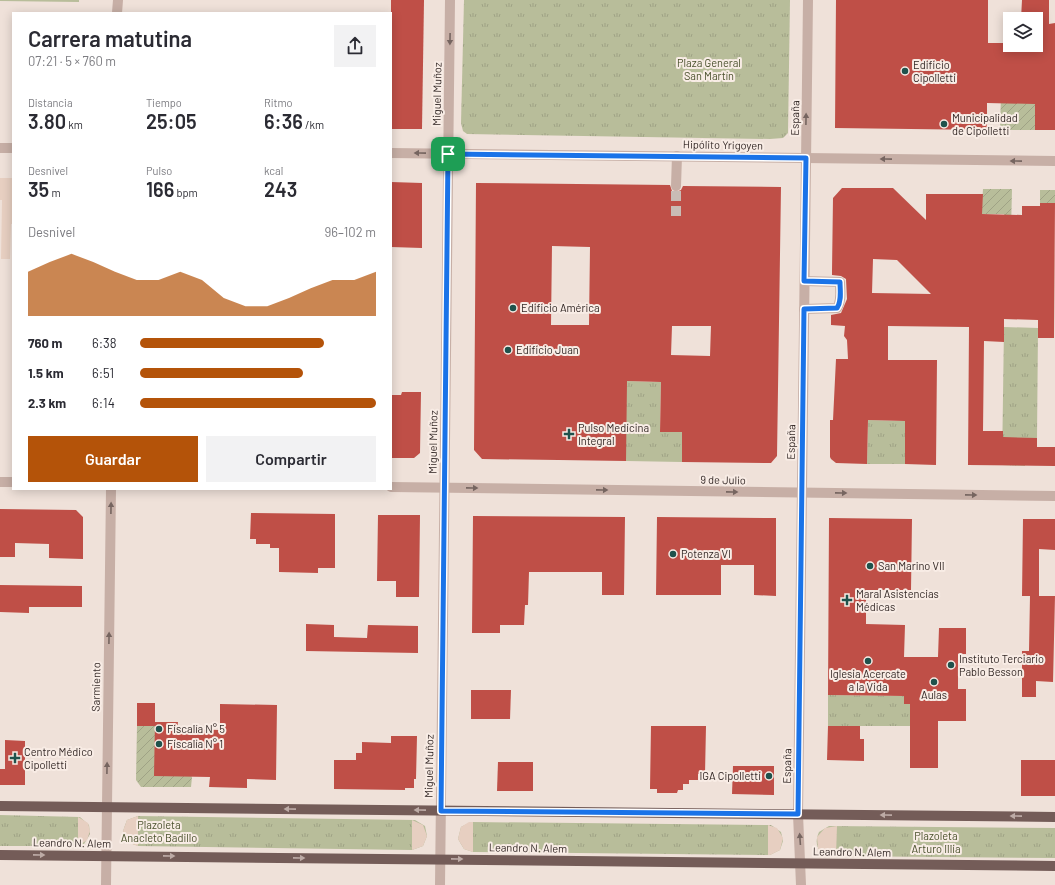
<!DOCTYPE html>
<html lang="es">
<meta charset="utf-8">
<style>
:root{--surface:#fff;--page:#f2f2f3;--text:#2b2b33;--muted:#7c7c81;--accent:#b45309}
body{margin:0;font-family:Barlow,sans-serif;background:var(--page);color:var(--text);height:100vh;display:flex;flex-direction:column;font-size:15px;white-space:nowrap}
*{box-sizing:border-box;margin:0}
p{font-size:13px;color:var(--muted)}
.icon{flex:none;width:22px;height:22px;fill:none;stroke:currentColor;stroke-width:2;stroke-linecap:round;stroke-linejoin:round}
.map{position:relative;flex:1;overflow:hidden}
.panel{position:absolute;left:12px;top:12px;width:380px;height:478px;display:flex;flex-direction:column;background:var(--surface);border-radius:0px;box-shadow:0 2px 10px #0003}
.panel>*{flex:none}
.buttons{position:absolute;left:1003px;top:12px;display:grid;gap:8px}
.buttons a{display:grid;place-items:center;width:40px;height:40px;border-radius:0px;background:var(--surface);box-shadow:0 2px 10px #0003;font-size:20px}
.pin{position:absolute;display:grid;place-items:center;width:34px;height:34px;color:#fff;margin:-17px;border-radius:8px;box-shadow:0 2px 6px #0006}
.round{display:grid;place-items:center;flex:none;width:42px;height:42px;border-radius:0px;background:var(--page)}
.summary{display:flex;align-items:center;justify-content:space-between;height:68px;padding:0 16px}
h1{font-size:22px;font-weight:600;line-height:30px}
.figures{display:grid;grid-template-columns:repeat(3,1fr);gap:6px;height:68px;padding:4px 16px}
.figures div{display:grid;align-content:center}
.figures b{font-size:20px;font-weight:600}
.figures small{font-size:11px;font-weight:400}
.figures p{font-size:11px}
.chart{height:112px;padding:8px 16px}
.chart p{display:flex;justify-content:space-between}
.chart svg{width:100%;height:72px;margin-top:4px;fill:var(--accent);opacity:.7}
.cta{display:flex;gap:8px;margin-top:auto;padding:8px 16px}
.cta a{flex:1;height:46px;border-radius:0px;background:var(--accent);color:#fff;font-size:16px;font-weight:600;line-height:46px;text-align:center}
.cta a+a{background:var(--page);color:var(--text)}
ul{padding:0 16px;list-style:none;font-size:13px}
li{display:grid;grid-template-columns:64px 48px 1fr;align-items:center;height:30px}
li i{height:10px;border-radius:5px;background:var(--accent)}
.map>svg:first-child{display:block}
.grass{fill:url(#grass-tufts)}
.garden{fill:url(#garden-furrows)}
.pitch{fill:#b8bd9a}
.plaza{fill:#e7cfc1}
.building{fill:#bf4f47;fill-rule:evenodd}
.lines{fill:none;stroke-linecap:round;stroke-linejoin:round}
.minor-tunnel{stroke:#c9bcb5;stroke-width:10;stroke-dasharray:10 5;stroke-linecap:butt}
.minor{stroke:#c7afa6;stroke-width:10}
.major{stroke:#745c58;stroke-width:10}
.oneway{fill:#766560}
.oneway2{fill:#bdaba6}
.route-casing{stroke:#fff;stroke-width:8}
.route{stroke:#1a73e8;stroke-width:5}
.poi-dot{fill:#1f524c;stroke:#f8ece5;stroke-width:1.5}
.labels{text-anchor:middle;stroke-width:4;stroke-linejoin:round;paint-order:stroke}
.park-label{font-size:11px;fill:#49502c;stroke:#f8ece5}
.poi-label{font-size:11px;fill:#332826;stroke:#f8ece5;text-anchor:start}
.street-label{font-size:11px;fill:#332826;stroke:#f8ece5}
</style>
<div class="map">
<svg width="1055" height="885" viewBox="0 0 1055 885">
<defs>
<pattern id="grass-tufts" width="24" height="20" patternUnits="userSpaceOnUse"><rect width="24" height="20" fill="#b8bd9a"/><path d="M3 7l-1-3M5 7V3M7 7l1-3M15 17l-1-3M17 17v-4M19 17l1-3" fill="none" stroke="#9fa285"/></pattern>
<pattern id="garden-furrows" width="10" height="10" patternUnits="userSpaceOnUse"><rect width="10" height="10" fill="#b8bd9a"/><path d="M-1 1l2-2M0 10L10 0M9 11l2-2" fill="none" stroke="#9fa285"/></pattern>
</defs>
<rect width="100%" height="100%" fill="#efe1d9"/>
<g class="grass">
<path d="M464 0H790L788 133 783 138 770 139 467 134 463 131 461 123Z"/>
<path d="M1004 327 1038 328 1037 438H1025V466L1002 465Z"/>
<path d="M626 381 661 382 660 432H682V462L626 461Z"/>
<path d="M868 420 905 421V464H867Z"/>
<path d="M828 695 904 696V704H911L910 726H828Z"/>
<path d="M0 815 80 817 89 825 90 834 84 844 78 846H0Z"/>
<path d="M138 816 415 820 425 826 427 836 423 846 412 850 138 846 127 842 123 831 127 820Z"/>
<path d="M471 822 771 825 781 832 783 841 780 850 770 855 473 852 464 849 458 839 461 827Z"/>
<path d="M829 826 1055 828V858L829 856C817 852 814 843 819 832Z"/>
</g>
<g class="garden">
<path d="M1002 59 1035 83V130H1000Z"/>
<path d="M983 189H1012L1011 231H1004V214H971L982 204Z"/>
<rect x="1040" y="190" width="15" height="13"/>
<path d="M137 726H155L192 777 191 787H141L136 780Z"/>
</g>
<path class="pitch" d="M0 0H79V2L0 1Z"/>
<g class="plaza">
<path d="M0 178H13V224H11L10 259H1L2 200H0Z"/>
<path d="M138 816V846L127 842 123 831 127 820Z"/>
<path d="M78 817 88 823 90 831 87 840 78 846Z"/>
<path d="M412 820 423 825 427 836 423 846 412 850Z"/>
<path d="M469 822H473V852L464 849 458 839 461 827Z"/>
<path d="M768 825 777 828 783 838 780 850 770 855H768Z"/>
<path d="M837 826 836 856H827L818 848 817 837 825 828Z"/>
</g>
<g class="building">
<path d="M391 0H424L422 129H391Z"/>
<path d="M836 0H988V43H1010V45H1036V19H1021L1022 0H1049V24L1055 23V130H1035V104L987 103V130L835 128Z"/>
<path d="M391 182 422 183V248L391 247Z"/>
<path d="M476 183 670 185 672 191 676 192 681 190 683 186 781 187 777 456 771 463 682 462V432H660L661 382 627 381 626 461 482 459 474 450ZM552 246 590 247 589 325H551ZM672 326H711L710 356 671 355Z"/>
<path d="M842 188H893L926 220V194H983L982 214 1022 215V206H1040V203H1055L1054 338H1038V320L1004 319V342L984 341 983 431H1003V437L1037 438V447H1055V466L968 465 969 327 888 326V360H937L936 465 905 464V421L868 420 867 464 836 463 831 459 830 457V420H833L836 359H848L847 340 844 336 845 326 831 325V315L841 313 847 299 846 279 841 276 832 275V271L833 198ZM873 259 897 260 931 294 872 293Z"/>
<path d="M402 392H421L420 453 414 458H391V395H401Z"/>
<path d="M0 509 76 510 83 517V559L49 558V544L15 543V557H0Z"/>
<path d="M251 513 335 514V568H318V573L279 572V548H270V544H256V539H250Z"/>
<path d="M378 515H420L419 597H396V581H377Z"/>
<path d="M473 516 625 517 624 595H602V572H529L528 605H525L524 625H500V633H472Z"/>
<path d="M657 517 776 518V596L754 595V565H721V595H656Z"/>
<path d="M829 518 912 519 911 590H866V624L905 625 904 657H938L939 628H966V654H958V689H966V721H938V768H910V704H904V696L828 695Z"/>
<path d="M1023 519H1055V550L1039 549V596H1055L1053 682 1036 681V697H1022V651H1029L1030 596H1033H1022Z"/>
<path d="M0 585 82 586V607H29V613L0 612Z"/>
<path d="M306 624 334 625V637L367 638 368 625 418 626V653L306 651Z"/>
<path d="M471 690H511L510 719H471Z"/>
<rect x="137" y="703" width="18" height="23"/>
<path d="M220 704 277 705 276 780 247 779V788L209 787 210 777 154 776 155 722H178L177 729 220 730Z"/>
<path d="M651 726H706L705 774H698V780H689V784H683V790H678L677 793H657V789H650Z"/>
<path d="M828 726H860V739H864V761L827 760Z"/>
<path d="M391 736H417L416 779H414V788H405V790L334 789V760H356V753H362V742L391 743Z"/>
<path d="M5 740 25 741V785H0V769H5Z"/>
<rect x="1021" y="760" width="34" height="36"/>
<path d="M498 762H533V791H497Z"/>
<path d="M733 766H774V795L732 794Z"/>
</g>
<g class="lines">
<path class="minor-tunnel" d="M676 216V186"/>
<g class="minor">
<path d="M117 13 118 0"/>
<path d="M0 148H13"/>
<path d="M391 153 1055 161"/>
<path d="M676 186 677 156"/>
<path d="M804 309 837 308C842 301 840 290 840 282L805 281"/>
<path d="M0 482H13"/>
<path d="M391 487 1055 496"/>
<path d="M106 885 111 489"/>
<path d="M440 885 450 0"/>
<path d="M801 885 798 814 808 0"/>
</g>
<g class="major">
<path d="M0 806 1055 817"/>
<path d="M0 855 1055 866"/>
</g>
</g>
<defs><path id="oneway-solid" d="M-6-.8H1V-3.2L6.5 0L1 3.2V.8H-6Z"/></defs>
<g class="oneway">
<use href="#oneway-solid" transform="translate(450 39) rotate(91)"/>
<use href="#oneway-solid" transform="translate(806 119) rotate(-89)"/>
<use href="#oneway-solid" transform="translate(420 153) rotate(-179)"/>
<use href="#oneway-solid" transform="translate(886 159) rotate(-179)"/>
<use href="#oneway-solid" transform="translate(1016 161) rotate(-179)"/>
<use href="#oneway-solid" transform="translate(472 488) rotate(1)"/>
<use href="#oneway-solid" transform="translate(602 490) rotate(1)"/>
<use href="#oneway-solid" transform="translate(732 492) rotate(1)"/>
<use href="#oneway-solid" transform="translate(841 493) rotate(1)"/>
<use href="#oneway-solid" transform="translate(971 495) rotate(1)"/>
<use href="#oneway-solid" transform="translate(111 508) rotate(-89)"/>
<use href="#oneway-solid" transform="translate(109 638) rotate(-89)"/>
<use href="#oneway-solid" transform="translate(107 768) rotate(-89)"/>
<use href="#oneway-solid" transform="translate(800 839) rotate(-94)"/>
</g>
<g class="oneway2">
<use href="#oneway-solid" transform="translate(290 809) rotate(-179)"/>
<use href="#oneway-solid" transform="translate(420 810) rotate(-179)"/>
<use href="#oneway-solid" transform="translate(886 815) rotate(-179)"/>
<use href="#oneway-solid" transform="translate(1016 816) rotate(-179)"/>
<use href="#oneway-solid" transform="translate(39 855) rotate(1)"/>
<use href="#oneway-solid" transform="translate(169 856) rotate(1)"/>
<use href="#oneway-solid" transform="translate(299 858) rotate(1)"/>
<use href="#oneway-solid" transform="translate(457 859) rotate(1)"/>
</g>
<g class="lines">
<defs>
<path id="route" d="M448 154 806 158 804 281 840 282C840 290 842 301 837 308L804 309 798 814 441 811Z"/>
</defs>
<use href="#route" class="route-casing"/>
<use href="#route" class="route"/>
</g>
<g class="poi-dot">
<circle cx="905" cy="71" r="4"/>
<circle cx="944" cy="124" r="4"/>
<circle cx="513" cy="308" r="4"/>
<circle cx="508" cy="350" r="4"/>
<path d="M567 428h4v4h4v4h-4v4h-4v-4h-4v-4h4z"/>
<circle cx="673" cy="554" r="4"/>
<circle cx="870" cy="566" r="4"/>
<path d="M845 594h4v4h4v4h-4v4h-4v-4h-4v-4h4z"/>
<circle cx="868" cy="661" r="4"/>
<circle cx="951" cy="665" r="4"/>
<circle cx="934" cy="682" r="4"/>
<circle cx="159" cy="729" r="4"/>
<circle cx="159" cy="744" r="4"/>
<path d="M13 752h4v4h4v4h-4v4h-4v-4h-4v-4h4z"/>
<circle cx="769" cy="776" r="4"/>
</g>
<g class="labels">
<g class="park-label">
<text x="709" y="67">Plaza General<tspan x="709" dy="13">San Martín</tspan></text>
<text x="159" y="829">Plazoleta<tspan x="159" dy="13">Anacleto Badillo</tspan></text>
<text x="936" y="840">Plazoleta<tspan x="936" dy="13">Arturo Illia</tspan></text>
</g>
<g class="poi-label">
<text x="913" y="69">Edificio<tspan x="913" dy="13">Cipolletti</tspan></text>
<text x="952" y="122">Municipalidad<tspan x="952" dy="13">de Cipolletti</tspan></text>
<text x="521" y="312">Edificio América</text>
<text x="516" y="354">Edificio Juan</text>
<text x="578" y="432">Pulso Medicina<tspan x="578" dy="13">Integral</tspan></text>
<text x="681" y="558">Potenza VI</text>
<text x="878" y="570">San Marino VII</text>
<text x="856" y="598">Maral Asistencias<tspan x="856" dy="13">Médicas</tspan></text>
<text x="959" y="663">Instituto Terciario<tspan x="959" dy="13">Pablo Besson</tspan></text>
<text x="868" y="678" text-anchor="middle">Iglesia Acercate<tspan x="868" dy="13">a la Vida</tspan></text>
<text x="934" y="699" text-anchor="middle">Aulas</text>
<text x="167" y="733">Fiscalía N° 5</text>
<text x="167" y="748">Fiscalía N° 1</text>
<text x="24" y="756">Centro Médico<tspan x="24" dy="13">Cipolletti</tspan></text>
<text x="761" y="780" text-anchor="end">IGA Cipolletti</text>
</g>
<g class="street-label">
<text transform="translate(437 94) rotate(-89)" y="4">Miguel Muñoz</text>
<text transform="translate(795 118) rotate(-89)" y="4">España</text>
<text transform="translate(723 145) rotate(1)" y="4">Hipólito Yrigoyen</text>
<text transform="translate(433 442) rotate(-89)" y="4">Miguel Muñoz</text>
<text transform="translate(791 442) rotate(-89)" y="4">España</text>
<text transform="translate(723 480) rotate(1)" y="4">9 de Julio</text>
<text transform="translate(96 687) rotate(-89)" y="4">Sarmiento</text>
<text transform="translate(429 766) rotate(-89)" y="4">Miguel Muñoz</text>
<text transform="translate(787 766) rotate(-89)" y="4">España</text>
<text transform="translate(72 843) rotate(1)" y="4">Leandro N. Alem</text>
<text transform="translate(528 848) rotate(1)" y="4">Leandro N. Alem</text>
<text transform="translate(852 852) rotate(1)" y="4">Leandro N. Alem</text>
</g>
</g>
</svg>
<div class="buttons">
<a><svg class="icon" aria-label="layers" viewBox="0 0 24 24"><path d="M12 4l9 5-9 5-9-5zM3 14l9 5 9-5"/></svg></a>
</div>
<div class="pin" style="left:448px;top:154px;background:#1e9e55"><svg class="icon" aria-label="arrive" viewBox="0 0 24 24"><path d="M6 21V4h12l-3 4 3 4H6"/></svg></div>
<section class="panel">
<div class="summary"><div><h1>Carrera matutina</h1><p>07:21 · 5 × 760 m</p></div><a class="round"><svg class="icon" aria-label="share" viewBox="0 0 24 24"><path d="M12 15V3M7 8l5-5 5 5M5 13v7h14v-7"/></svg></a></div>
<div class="figures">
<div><p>Distancia</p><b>3.80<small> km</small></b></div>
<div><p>Tiempo</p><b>25:05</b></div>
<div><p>Ritmo</p><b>6:36<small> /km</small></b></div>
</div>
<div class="figures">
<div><p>Desnivel</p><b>35<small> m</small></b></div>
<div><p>Pulso</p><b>166<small> bpm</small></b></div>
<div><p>kcal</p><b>243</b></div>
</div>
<div class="chart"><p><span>Desnivel</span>96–102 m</p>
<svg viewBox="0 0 160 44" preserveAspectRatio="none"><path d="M0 44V17L10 11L20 6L30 11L40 17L50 22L60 22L70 17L80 22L90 33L100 38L110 38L120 33L130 27L140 22L150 22L160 17V44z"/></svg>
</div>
<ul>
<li><b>760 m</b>6:38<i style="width:78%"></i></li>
<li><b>1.5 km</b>6:51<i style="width:69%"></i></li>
<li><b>2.3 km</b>6:14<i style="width:100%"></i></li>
</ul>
<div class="cta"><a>Guardar</a><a>Compartir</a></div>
</section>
</div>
